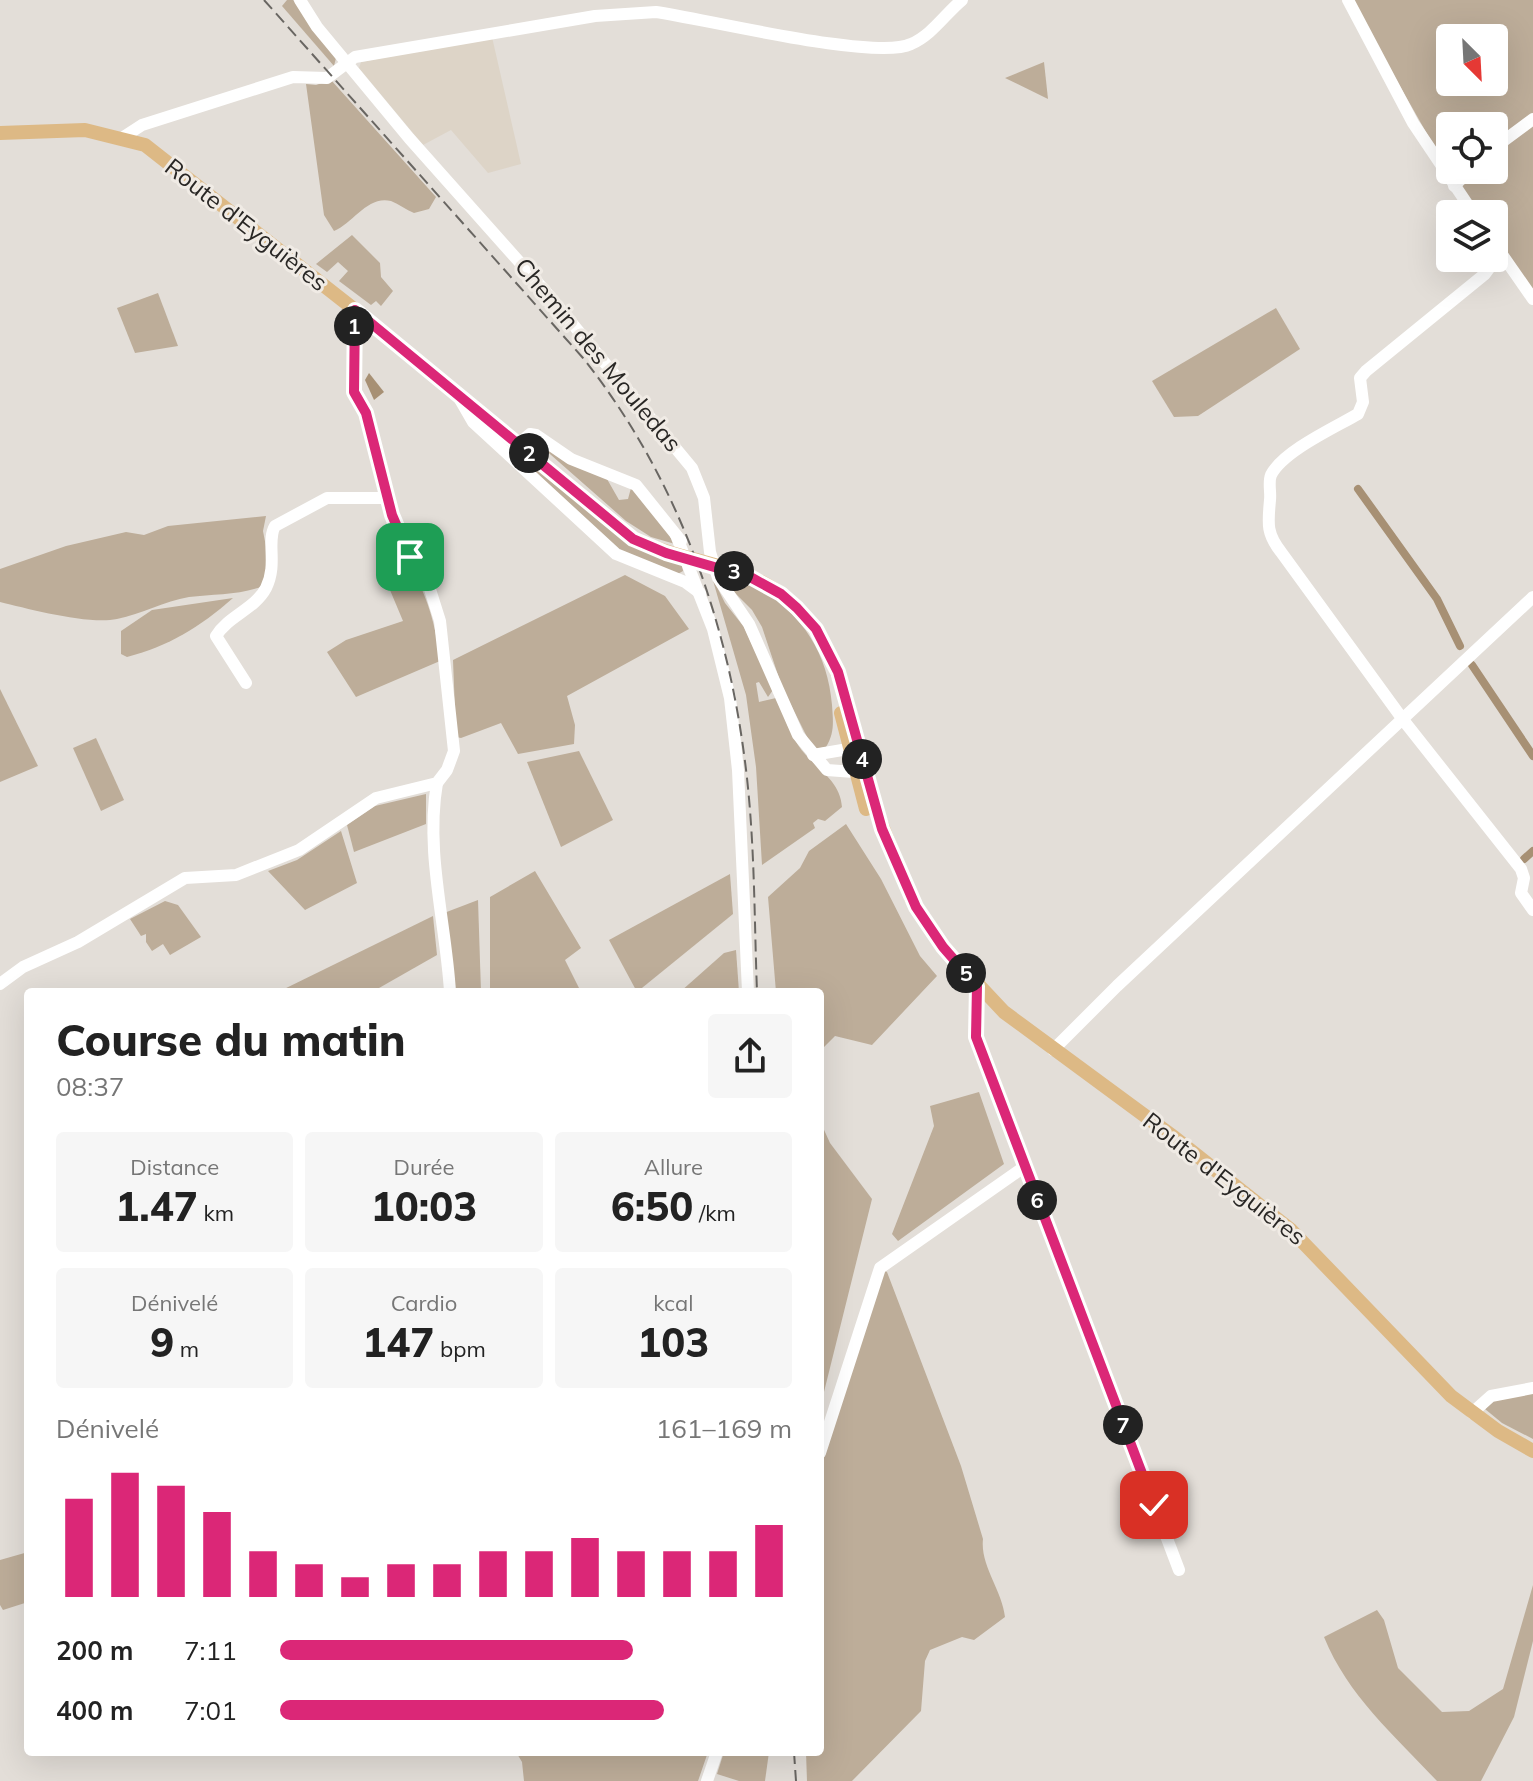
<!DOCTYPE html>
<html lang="fr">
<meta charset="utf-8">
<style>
:root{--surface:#fff;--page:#f6f6f6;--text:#222;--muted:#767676;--accent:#db2777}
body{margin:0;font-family:Mulish,sans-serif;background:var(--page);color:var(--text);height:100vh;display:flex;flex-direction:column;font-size:30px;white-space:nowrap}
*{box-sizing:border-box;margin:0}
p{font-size:26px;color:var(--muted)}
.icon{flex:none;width:44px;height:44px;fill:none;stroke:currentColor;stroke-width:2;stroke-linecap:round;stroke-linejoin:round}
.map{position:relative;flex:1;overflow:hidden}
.panel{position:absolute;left:24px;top:988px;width:800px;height:768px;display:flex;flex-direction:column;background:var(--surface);border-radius:8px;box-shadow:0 8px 32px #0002}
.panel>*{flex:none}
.needle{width:52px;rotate:156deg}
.buttons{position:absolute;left:1436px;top:24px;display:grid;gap:16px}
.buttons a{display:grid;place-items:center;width:72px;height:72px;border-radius:8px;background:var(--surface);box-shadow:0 8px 32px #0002;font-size:40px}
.pin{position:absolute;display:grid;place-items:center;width:68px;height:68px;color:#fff;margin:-34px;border-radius:16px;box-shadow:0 4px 12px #0006}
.km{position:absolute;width:40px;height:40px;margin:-20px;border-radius:50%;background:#222;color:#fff;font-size:22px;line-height:40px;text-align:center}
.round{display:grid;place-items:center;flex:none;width:84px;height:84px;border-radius:8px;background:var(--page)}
.head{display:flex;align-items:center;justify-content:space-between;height:136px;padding:0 32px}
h1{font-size:44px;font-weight:800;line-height:60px}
.figures{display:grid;grid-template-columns:repeat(3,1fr);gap:12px;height:136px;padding:8px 32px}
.figures div{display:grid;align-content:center;border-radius:8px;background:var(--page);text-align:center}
.figures b{font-size:40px;font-weight:800}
.figures small{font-size:22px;font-weight:400}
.figures p{font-size:22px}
.chart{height:224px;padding:16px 32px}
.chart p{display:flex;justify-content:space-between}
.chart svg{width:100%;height:144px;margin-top:8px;stroke:var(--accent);stroke-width:6}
ul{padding:0 32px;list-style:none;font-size:26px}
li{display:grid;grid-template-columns:128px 96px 1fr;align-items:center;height:60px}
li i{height:20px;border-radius:10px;background:var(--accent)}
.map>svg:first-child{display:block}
.built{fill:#ddd4c7}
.green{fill:#bdad99;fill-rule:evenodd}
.water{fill:#a79074}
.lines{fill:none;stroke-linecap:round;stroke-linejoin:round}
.canal{stroke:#a79074;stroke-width:8}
.minor{stroke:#fff;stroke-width:12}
.major{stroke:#ddb985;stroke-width:14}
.rail{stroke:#696662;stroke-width:2;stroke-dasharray:12 6;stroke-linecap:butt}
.route-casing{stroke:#fff;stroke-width:16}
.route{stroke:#db2777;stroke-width:10}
.labels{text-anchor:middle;stroke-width:6;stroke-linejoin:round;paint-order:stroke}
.street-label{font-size:24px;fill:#292725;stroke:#f0ebe5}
</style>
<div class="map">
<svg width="1533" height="1781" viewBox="0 0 1533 1781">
<rect width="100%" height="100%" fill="#e3ded8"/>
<path class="built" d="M492 37 521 164 488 173 451 130 423 145 359 68 361 62Z"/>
<g class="green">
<path d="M287 0H293L336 58 334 66 282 6Z"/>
<path d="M1351 0H1533V292L1494 236V214H1479L1451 176ZM1450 38H1494V82H1450ZM1450 126H1494V170H1450Z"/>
<path d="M1044 62 1048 99 1005 78Z"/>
<path d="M331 80 436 197 429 209 414 213C406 210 399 204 391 201 368 195 353 223 334 231L324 215 306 84 316 85Z"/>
<path d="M352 235 380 263 381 277 393 291 381 306 376 301 371 305 339 281 348 271 338 262 327 272 316 264Z"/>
<path d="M158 293 178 346 135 353 117 308Z"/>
<path d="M1276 308 1300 349 1198 416 1174 417 1152 381Z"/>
<path d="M476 415 650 552 682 564 683 571 676 575 617 549 484 427Z"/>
<path d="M534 440 607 479 619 500 628 499 631 488 669 530 675 544 651 537 626 521Z"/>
<path d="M266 516 263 531 268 557 263 586C241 595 213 594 189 597 164 601 142 614 117 619 89 625 29 609 0 602V569L66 546 126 532 144 535 168 526Z"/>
<path d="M409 563C427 596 436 624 440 661L356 697 327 652 346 640 403 621 382 571Z"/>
<path d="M723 574C785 592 827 639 832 705 833 720 835 733 826 747L816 749 810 743 782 687 762 627 752 610 731 589Z"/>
<path d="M625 575 665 596 689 629 567 696 575 725 574 744 518 754 501 723 461 738 456 737 453 660Z"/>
<path d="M712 577 725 603 744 627 773 690 768 697 759 682 756 683 759 702 776 698C783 713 789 731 798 745 813 768 840 778 842 807L825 821 818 819 813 823 815 828 762 865 756 767 746 695Z"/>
<path d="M233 598C200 627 169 646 127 657L121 654V631L152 610Z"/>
<path d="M0 689 38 766 0 782Z"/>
<path d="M96 738 124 800 101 811 73 748Z"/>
<path d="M579 751 613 820 561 847 527 762Z"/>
<path d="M426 794V824L354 852 347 825 375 806Z"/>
<path d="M846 824 881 879 920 956 937 976 872 1045 835 1036 820 1051V992H776L768 897 800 868 809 851Z"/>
<path d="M341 831 357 883 305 910 268 871 297 860Z"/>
<path d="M535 871 581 948 565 960 581 992H490V897Z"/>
<path d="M730 874 733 914 637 992 609 940Z"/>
<path d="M478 900 481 992H454L444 913Z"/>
<path d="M165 901 178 905 201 937 170 955 163 944 152 951 146 942V934L141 936 130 919Z"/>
<path d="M433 916 437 955 372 992H278Z"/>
<path d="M736 950 739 992H680L724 953Z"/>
<path d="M979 1092 1004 1164 898 1241 892 1234 934 1126 930 1106Z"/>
<path d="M820 1121 830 1143 872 1199 820 1408Z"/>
<path d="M883 1270 887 1272 961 1466 983 1539C980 1566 1002 1590 1005 1617L974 1640 962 1637 930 1650 925 1661 921 1711 852 1781H807L806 1752H820V1465Z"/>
<path d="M1533 1391V1439L1502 1423 1485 1409 1497 1397Z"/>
<path d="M28 1552V1602L3 1610 0 1605V1560Z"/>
<path d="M1533 1585V1641L1514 1717 1481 1781H1437C1395 1736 1348 1696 1324 1637L1377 1610 1384 1620 1398 1668 1442 1712 1469 1711 1503 1689Z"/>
<path d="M516 1752H708L698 1781H524L522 1762Z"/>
<path d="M724 1752H769L765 1781H739L717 1774Z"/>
</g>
<path class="water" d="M369 373 384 392 374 400 365 380Z"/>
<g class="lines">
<g class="canal">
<path d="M1358 489 1437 599 1460 646"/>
<path d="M1472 665 1533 756"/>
<path d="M1524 859 1533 851"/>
</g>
<g class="minor">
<path d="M300 0 317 27 409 138 546 292 692 468 704 498 710 552 718 578 749 624 798 735 827 770 854 772"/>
<path d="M1348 0 1413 123 1474 214"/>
<path d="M122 138 142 125 293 77 327 78 355 57 595 16 656 12C705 19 876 61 911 44 932 35 945 14 962 0"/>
<path d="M1494 148 1533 119"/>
<path d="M1454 186 1471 170"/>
<path d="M1494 243 1533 299"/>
<path d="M1501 252 1485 274 1366 371 1360 378 1363 402 1358 414C1336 427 1283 451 1271 475 1268 482 1271 492 1270 500 1268 523 1266 533 1281 552L1404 721 1521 869 1524 878 1521 893 1533 910"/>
<path d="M458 396 473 422 616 554 685 582 700 593"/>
<path d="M518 444 530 434 536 435 571 459 636 485 681 541"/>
<path d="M676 535 713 629 730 698 738 770 748 992"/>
<path d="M246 683 216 636C228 616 255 609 266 588 278 564 266 541 275 526L327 498H388"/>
<path d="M813 755 848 749 854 756"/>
<path d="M437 783C425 852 446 923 450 992"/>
<path d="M0 984 23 967 78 942 185 878 236 875 299 850 376 798 437 783 447 770 454 751 440 621 428 583 410 557 392 515 366 413 354 392 355 310"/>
<path d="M977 986 976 1037 1179 1570"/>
<path d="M1053 1050 1117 986 1533 597"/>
<path d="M1472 1413 1491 1396 1533 1388"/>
<path d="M820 1453 880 1268 1024 1167"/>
<path d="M707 1781 717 1752"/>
</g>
<g class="major">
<path d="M0 133 85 130 145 145 355 310 633 539C675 559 724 562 765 584 843 626 848 719 871 794 883 833 900 869 916 907"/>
<path d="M841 713 866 809"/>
<path d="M911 898 943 947 1004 1012 1175 1138 1291 1230 1451 1396 1498 1431 1533 1451"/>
</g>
<g class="rail">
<path d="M264 0 583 358C673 471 725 611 744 754 755 833 754 913 757 992"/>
<path d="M794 1752 796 1781"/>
</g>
</g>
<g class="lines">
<defs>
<path id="route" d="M410 557 392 515 366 413 354 392 355 310 633 539 666 553 752 578 781 594 797 608 816 629 838 672 882 829 916 907 943 947 977 986 976 1037 1154 1505"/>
</defs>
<use href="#route" class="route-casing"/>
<use href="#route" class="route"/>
</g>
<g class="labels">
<g class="street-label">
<text transform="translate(246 225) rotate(38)" y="8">Route d'Eyguières</text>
<text transform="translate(598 355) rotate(50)" y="8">Chemin des Mouledas</text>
<text transform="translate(1224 1179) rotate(38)" y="8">Route d'Eyguières</text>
</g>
</g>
</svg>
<div class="buttons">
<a><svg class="needle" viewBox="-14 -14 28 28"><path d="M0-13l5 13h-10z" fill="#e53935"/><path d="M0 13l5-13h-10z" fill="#767676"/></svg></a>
<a><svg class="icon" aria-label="locate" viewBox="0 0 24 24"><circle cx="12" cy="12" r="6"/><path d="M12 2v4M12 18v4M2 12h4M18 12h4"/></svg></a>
<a><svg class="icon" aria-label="layers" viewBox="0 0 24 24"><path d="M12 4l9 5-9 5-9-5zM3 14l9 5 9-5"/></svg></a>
</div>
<div class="pin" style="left:410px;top:557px;background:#1e9e55"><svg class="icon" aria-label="arrive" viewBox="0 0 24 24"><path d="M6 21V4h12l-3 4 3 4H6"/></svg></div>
<div class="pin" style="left:1154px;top:1505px;background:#d93025"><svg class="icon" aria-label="check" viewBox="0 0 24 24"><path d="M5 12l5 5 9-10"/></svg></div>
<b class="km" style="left:354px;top:326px">1</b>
<b class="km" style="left:529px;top:453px">2</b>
<b class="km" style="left:734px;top:571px">3</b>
<b class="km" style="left:862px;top:759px">4</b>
<b class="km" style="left:966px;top:973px">5</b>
<b class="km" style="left:1037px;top:1200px">6</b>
<b class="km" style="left:1123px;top:1425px">7</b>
<section class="panel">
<div class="head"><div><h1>Course du matin</h1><p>08:37</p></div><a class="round"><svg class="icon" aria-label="share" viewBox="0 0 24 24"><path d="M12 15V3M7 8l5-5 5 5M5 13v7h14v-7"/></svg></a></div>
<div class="figures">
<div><p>Distance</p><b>1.47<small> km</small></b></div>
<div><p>Durée</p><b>10:03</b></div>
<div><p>Allure</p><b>6:50<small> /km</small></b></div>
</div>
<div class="figures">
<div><p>Dénivelé</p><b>9<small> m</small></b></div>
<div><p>Cardio</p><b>147<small> bpm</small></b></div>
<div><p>kcal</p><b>103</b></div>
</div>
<div class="chart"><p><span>Dénivelé</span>161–169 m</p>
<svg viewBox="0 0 160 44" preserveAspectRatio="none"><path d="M5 44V14M15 44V6M25 44V10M35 44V18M45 44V30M55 44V34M65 44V38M75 44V34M85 44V34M95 44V30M105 44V30M115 44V26M125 44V30M135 44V30M145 44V30M155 44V22"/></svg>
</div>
<ul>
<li><b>200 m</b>7:11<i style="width:69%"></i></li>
<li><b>400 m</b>7:01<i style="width:75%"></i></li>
</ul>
</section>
</div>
